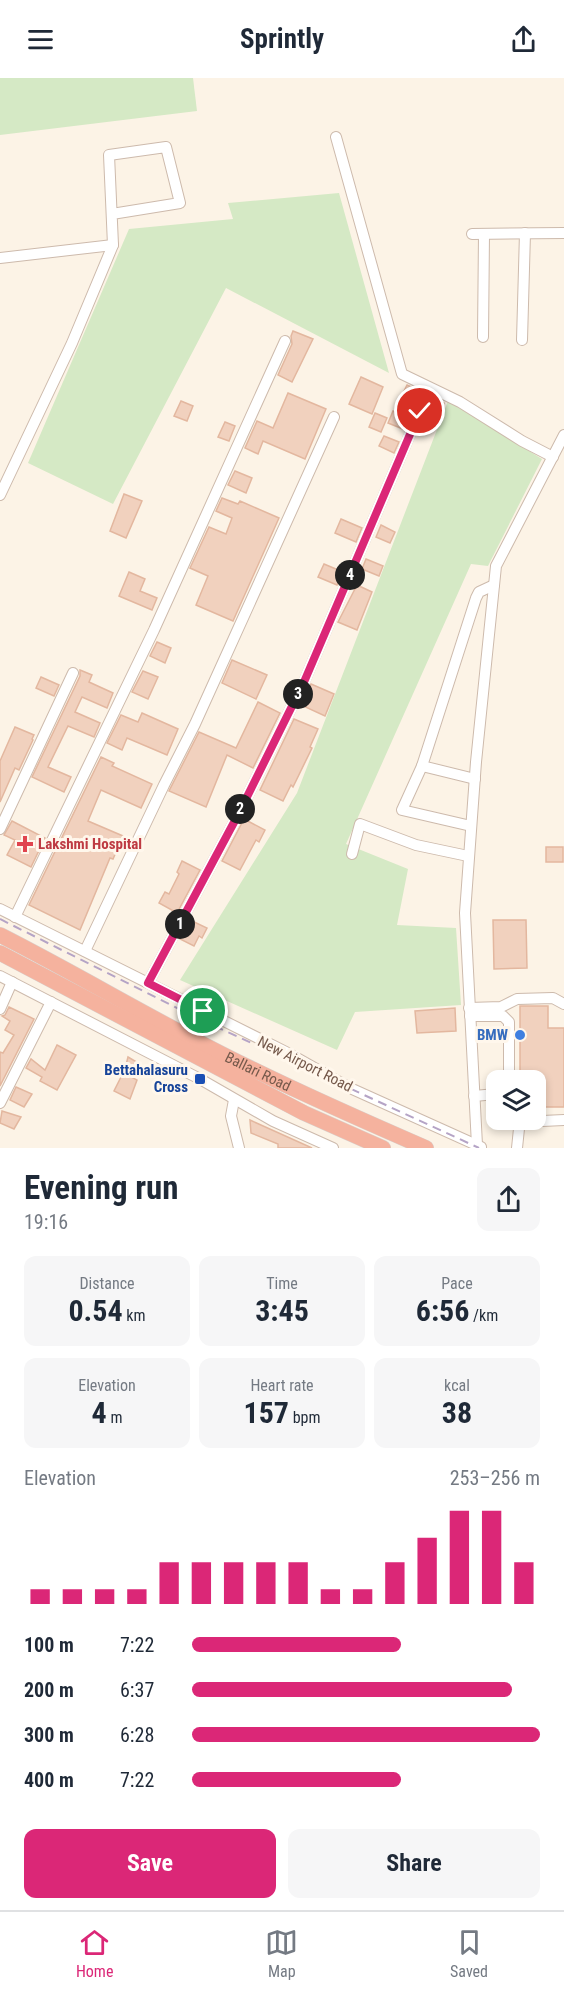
<!DOCTYPE html>
<meta charset="utf-8">
<style>
:root{--surface:#fff;--page:#f6f6f7;--text:#1f2937;--muted:#747a83;--line:#e0e1e3;--accent:#db2777}
body{margin:0;font-family:"Roboto Condensed",sans-serif;background:var(--page);color:var(--text);height:100vh;display:flex;flex-direction:column;font-size:22px;white-space:nowrap}
*{box-sizing:border-box;margin:0}
p{font-size:20px;color:var(--muted)}
.icon{flex:none;width:33px;height:33px;fill:none;stroke:currentColor;stroke-width:2;stroke-linecap:round;stroke-linejoin:round}
.map{position:relative;height:1070px;overflow:hidden}
.sheet{display:flex;flex-direction:column;background:var(--surface);flex:1}
.sheet>*{flex:none}
.fabs{position:absolute;left:486px;top:992px;display:grid;gap:12px}
.fabs a{display:grid;place-items:center;width:60px;height:60px;border-radius:12px;background:var(--surface);box-shadow:0 3px 9px #0003;font-size:30px}
.pin{position:absolute;display:grid;place-items:center;width:51px;height:51px;color:#fff;margin:-26px;border:3px solid #fff;border-radius:50%;box-shadow:0 2px 6px #0007}
.km{position:absolute;width:30px;height:30px;margin:-15px;border-radius:50%;background:#222;color:#fff;font-size:16px;line-height:30px;text-align:center}
.round{display:grid;place-items:center;flex:none;width:63px;height:63px;border-radius:12px;background:var(--page)}
.overview{display:flex;align-items:center;justify-content:space-between;height:102px;padding:0 24px}
h1{font-size:33px;font-weight:700;line-height:45px}
.figures{display:grid;grid-template-columns:repeat(3,1fr);gap:9px;height:102px;padding:6px 24px}
.figures div{display:grid;align-content:center;border-radius:12px;background:var(--page);text-align:center}
.figures b{font-size:30px;font-weight:700}
.figures small{font-size:16px;font-weight:400}
.figures p{font-size:16px}
.chart{height:168px;padding:12px 24px}
.chart p{display:flex;justify-content:space-between}
.chart svg{width:100%;height:108px;margin-top:6px;stroke:var(--accent);stroke-width:6}
.action{display:flex;gap:12px;margin-top:auto;padding:12px 24px}
.action a{flex:1;height:69px;border-radius:12px;background:var(--accent);color:#fff;font-size:24px;font-weight:700;line-height:69px;text-align:center}
.action a+a{background:var(--page);color:var(--text)}
ul{padding:0 24px;list-style:none;font-size:20px}
li{display:grid;grid-template-columns:96px 72px 1fr;align-items:center;height:45px}
li i{height:15px;border-radius:8px;background:var(--accent)}
header{display:flex;justify-content:space-between;align-items:center;height:78px;padding:0 24px;background:var(--surface);font-size:27px;font-weight:700}
.menu{display:flex;justify-content:space-around;align-items:center;height:84px;border-top:2px solid var(--line);background:var(--surface);font-size:16px;color:var(--muted)}
.menu a{display:grid;justify-items:center;gap:3px}
.menu .on{color:var(--accent)}
.map>svg:first-child{display:block}
.green{fill:#d5e9c5}
.building{fill:#f1d1be;stroke:#e3b79f;stroke-width:1.5}
.lines{fill:none;stroke-linecap:round;stroke-linejoin:round}
.minor-casing{stroke:#cdbaac;stroke-width:12}
.highway-casing{stroke:#d8d1cd;stroke-width:16}
.minor{stroke:#fff;stroke-width:10}
.highway{stroke:#f5b29e;stroke-width:15}
.rail{stroke:#b5a4c6;stroke-width:2;stroke-dasharray:9 6;stroke-linecap:butt}
.route-casing{stroke:#fff;stroke-width:12}
.route{stroke:#db2777;stroke-width:8}
.health-dot{fill:#e0444e;stroke:#fff7ec;stroke-width:2}
.shop-dot{fill:#3f7fe0;stroke:#fff7ec;stroke-width:2}
.transit-dot{fill:#1a4fb4;stroke:#fff7ec;stroke-width:2}
.labels{text-anchor:middle;stroke-width:6;stroke-linejoin:round;paint-order:stroke}
.health-label{font-size:15px;font-weight:bold;fill:#be3a42;stroke:#fff7ec;text-anchor:start}
.shop-label{font-size:15px;font-weight:bold;fill:#366cbe;stroke:#fff7ec;text-anchor:end}
.street-label{font-size:15px;fill:#75594b;stroke:#fff7ec}
.transit-label{font-size:15px;font-weight:bold;fill:#164399;stroke:#fff7ec;text-anchor:end}
</style>
<header><svg class="icon" aria-label="menu" viewBox="0 0 24 24"><path d="M4 6h16M4 12h16M4 18h16"/></svg>Sprintly<svg class="icon" aria-label="share" viewBox="0 0 24 24"><path d="M12 15V3M7 8l5-5 5 5M5 13v7h14v-7"/></svg></header>
<div class="map">
<svg width="564" height="1070" viewBox="0 0 564 1070">
<rect width="100%" height="100%" fill="#fcf3e6"/>
<g class="green">
<path d="M0 0H193L197 33 0 57Z"/>
<path d="M339 115 389 295 226 210 113 426 28 385 129 151 233 141 228 125Z"/>
<path d="M448 323 542 381 488 488 471 486 346 766 408 791 397 847 456 850 461 927 355 934 337 972 180 902 297 715Z"/>
</g>
<g class="building">
<path d="M293 253 313 261 292 304 278 297 292 266 291 258Z"/>
<path d="M361 299 383 309 372 336 349 326Z"/>
<path d="M407 307 444 325 441 331 403 315Z"/>
<path d="M288 315 326 331 305 381 263 363 258 376 245 370 257 343 273 350Z"/>
<path d="M181 323 193 328 187 343 174 338Z"/>
<path d="M393 333 408 339 403 351 388 345Z"/>
<path d="M375 335 387 340 381 354 369 349Z"/>
<path d="M225 344 235 348 229 363 218 359Z"/>
<path d="M384 358 399 364 394 375 379 368Z"/>
<path d="M235 393 252 400 246 415 228 407Z"/>
<path d="M124 416 142 423 126 460 110 453Z"/>
<path d="M222 420 238 426 240 423 279 440 233 543 196 527 208 498 190 490 209 449 226 456 232 440 216 433Z"/>
<path d="M341 441 362 450 356 464 335 455Z"/>
<path d="M381 447 395 454 390 465 376 459Z"/>
<path d="M366 481 383 488 379 498 362 491Z"/>
<path d="M324 486 343 494 337 507 318 499Z"/>
<path d="M129 494 145 501 140 513 157 520 152 532 119 518Z"/>
<path d="M357 507 372 514 357 552 338 544Z"/>
<path d="M157 564 171 570 165 585 150 578Z"/>
<path d="M232 582 267 597 256 621 222 605Z"/>
<path d="M80 592 92 597 89 604 113 615 107 630 82 619 75 634 100 645 94 659 68 648 48 689 71 699 64 714 32 699 80 598Z"/>
<path d="M143 593 158 599 148 621 132 614Z"/>
<path d="M41 599 59 607 54 618 36 610Z"/>
<path d="M311 606 334 616 325 638 301 627Z"/>
<path d="M258 624 280 635 253 690 227 677 206 729 169 713 199 654 236 670Z"/>
<path d="M142 635 178 651 167 677 127 660 122 672 107 665 121 637 138 644Z"/>
<path d="M294 641 318 651 310 669 312 670 293 709 291 707 283 723 260 712Z"/>
<path d="M15 649 34 657 32 661 33 662 19 692 15 690 0 724V683Z"/>
<path d="M101 679 114 685 112 688 152 706 141 730 101 712 88 743 123 758 113 781 110 780 80 852 29 827Z"/>
<path d="M244 741 265 752 259 764 256 762 240 792 222 783Z"/>
<path d="M12 743 45 760 31 789 7 777 15 762 4 757Z"/>
<rect x="546" y="769" width="17" height="15"/>
<path d="M182 783 200 792 177 835 159 825 165 814 169 816 179 796 177 794Z"/>
<path d="M190 842 207 850 202 860 199 858 194 868 180 861Z"/>
<path d="M493 842H526L527 890 494 891Z"/>
<path d="M520 928H548V950H564V1029H536V1002H520Z"/>
<path d="M9 929 34 941 0 1008V974L3 975 14 957 5 952 10 943 2 938 5 937Z"/>
<path d="M455 930 456 953 417 955 415 933Z"/>
<path d="M57 967 76 977 57 1012 40 1003 42 999 26 990 31 981 45 992Z"/>
<path d="M128 979 140 986 133 1000 137 1002 130 1021 114 1013 125 991Z"/>
<path d="M16 1009 32 1016 24 1029 10 1022Z"/>
<path d="M2 1033 21 1039 14 1051 0 1045Z"/>
<path d="M250 1042 312 1070H278V1066L251 1055Z"/>
</g>
<g class="lines">
<defs>
<g id="minor">
<path d="M336 59 402 296 460 324 522 363 553 379"/>
<path d="M472 156 564 155"/>
<path d="M0 180 113 167"/>
<path d="M483 259 484 156"/>
<path d="M522 262 525 155"/>
<path d="M0 417 72 265 113 167 109 77 166 69 180 125 112 136"/>
<path d="M422 688 476 520 479 514 494 507"/>
<path d="M471 748 402 732 422 688 475 701"/>
<path d="M0 751 73 595"/>
<path d="M352 776 360 746 416 767 468 778"/>
<path d="M0 831 288 975 350 1010 481 1069"/>
<path d="M15 839 154 552 285 263"/>
<path d="M85 873 164 707 195 646 334 339"/>
<path d="M0 898 200 1001 273 1043 333 1070"/>
<path d="M148 905 239 735 304 604 420 333"/>
<path d="M469 930 501 929 517 921 553 920 564 926"/>
<path d="M0 931 12 904"/>
<path d="M470 938H503L509 944V1002"/>
<path d="M474 1018 496 1016"/>
<path d="M234 1022 231 1038 239 1070"/>
<path d="M0 1025 51 924"/>
<path d="M521 1044 564 1042"/>
<path d="M477 1067 465 835 476 684 496 488 564 357"/>
<path d="M517 1070 520 1041"/>
</g>
<g id="highway">
<path id="s1" d="M0 857C83 899 163 948 246 988 305 1017 366 1044 426 1070"/>
<path d="M0 875 304 1035 383 1070"/>
</g>
</defs>
<use href="#minor" class="minor-casing"/>
<use href="#highway" class="highway-casing"/>
<use href="#minor" class="minor"/>
<use href="#highway" class="highway"/>
<path class="rail" d="M0 841 195 939 479 1070"/>
</g>
<g class="lines">
<defs>
<path id="route" d="M203 933 148 905 239 735 304 604 420 333"/>
</defs>
<use href="#route" class="route-casing"/>
<use href="#route" class="route"/>
</g>
<path class="health-dot" d="M22 757h6v6h6v6h-6v6h-6v-6h-6v-6h6z"/>
<circle class="shop-dot" cx="520" cy="957" r="6"/>
<rect class="transit-dot" x="194" y="995" width="12" height="12" rx="3"/>
<g class="labels">
<g class="health-label">
<text x="38" y="771">Lakshmi Hospital</text>
</g>
<g class="shop-label">
<text x="508" y="962">BMW</text>
</g>
<g class="street-label">
<text transform="translate(305 986) rotate(27)" y="5">New Airport Road</text>
<text dy="5" stroke="none"><textPath href="#s1" startOffset="292">Ballari Road</textPath></text>
</g>
<g class="transit-label">
<text x="188" y="997">Bettahalasuru<tspan x="188" dy="17">Cross</tspan></text>
</g>
</g>
</svg>
<div class="fabs">
<a><svg class="icon" aria-label="layers" viewBox="0 0 24 24"><path d="M12 4l9 5-9 5-9-5zM3 14l9 5 9-5"/></svg></a>
</div>
<div class="pin" style="left:203px;top:933px;background:#1e9e55"><svg class="icon" aria-label="arrive" viewBox="0 0 24 24"><path d="M6 21V4h12l-3 4 3 4H6"/></svg></div>
<div class="pin" style="left:420px;top:333px;background:#d93025"><svg class="icon" aria-label="check" viewBox="0 0 24 24"><path d="M5 12l5 5 9-10"/></svg></div>
<b class="km" style="left:180px;top:846px">1</b>
<b class="km" style="left:240px;top:731px">2</b>
<b class="km" style="left:298px;top:616px">3</b>
<b class="km" style="left:350px;top:497px">4</b>
</div>
<section class="sheet">
<div class="overview"><div><h1>Evening run</h1><p>19:16</p></div><a class="round"><svg class="icon" aria-label="share" viewBox="0 0 24 24"><path d="M12 15V3M7 8l5-5 5 5M5 13v7h14v-7"/></svg></a></div>
<div class="figures">
<div><p>Distance</p><b>0.54<small> km</small></b></div>
<div><p>Time</p><b>3:45</b></div>
<div><p>Pace</p><b>6:56<small> /km</small></b></div>
</div>
<div class="figures">
<div><p>Elevation</p><b>4<small> m</small></b></div>
<div><p>Heart rate</p><b>157<small> bpm</small></b></div>
<div><p>kcal</p><b>38</b></div>
</div>
<div class="chart"><p><span>Elevation</span>253–256 m</p>
<svg viewBox="0 0 160 44" preserveAspectRatio="none"><path d="M5 44V38M15 44V38M25 44V38M35 44V38M45 44V27M55 44V27M65 44V27M75 44V27M85 44V27M95 44V38M105 44V38M115 44V27M125 44V17M135 44V6M145 44V6M155 44V27"/></svg>
</div>
<ul>
<li><b>100 m</b>7:22<i style="width:60%"></i></li>
<li><b>200 m</b>6:37<i style="width:92%"></i></li>
<li><b>300 m</b>6:28<i style="width:100%"></i></li>
<li><b>400 m</b>7:22<i style="width:60%"></i></li>
</ul>
<div class="action"><a>Save</a><a>Share</a></div>
</section>
<nav class="menu">
<a class="on"><svg class="icon" aria-label="home" viewBox="0 0 24 24"><path d="M3 11l9-7 9 7M6 9v11h12V9"/></svg>Home</a>
<a><svg class="icon" aria-label="map" viewBox="0 0 24 24"><path d="M3 6l6-2 6 2 6-2v14l-6 2-6-2-6 2zM9 4v14M15 6v14"/></svg>Map</a>
<a><svg class="icon" aria-label="saved" viewBox="0 0 24 24"><path d="M7 4h10v16l-5-4-5 4z"/></svg>Saved</a>
</nav>
